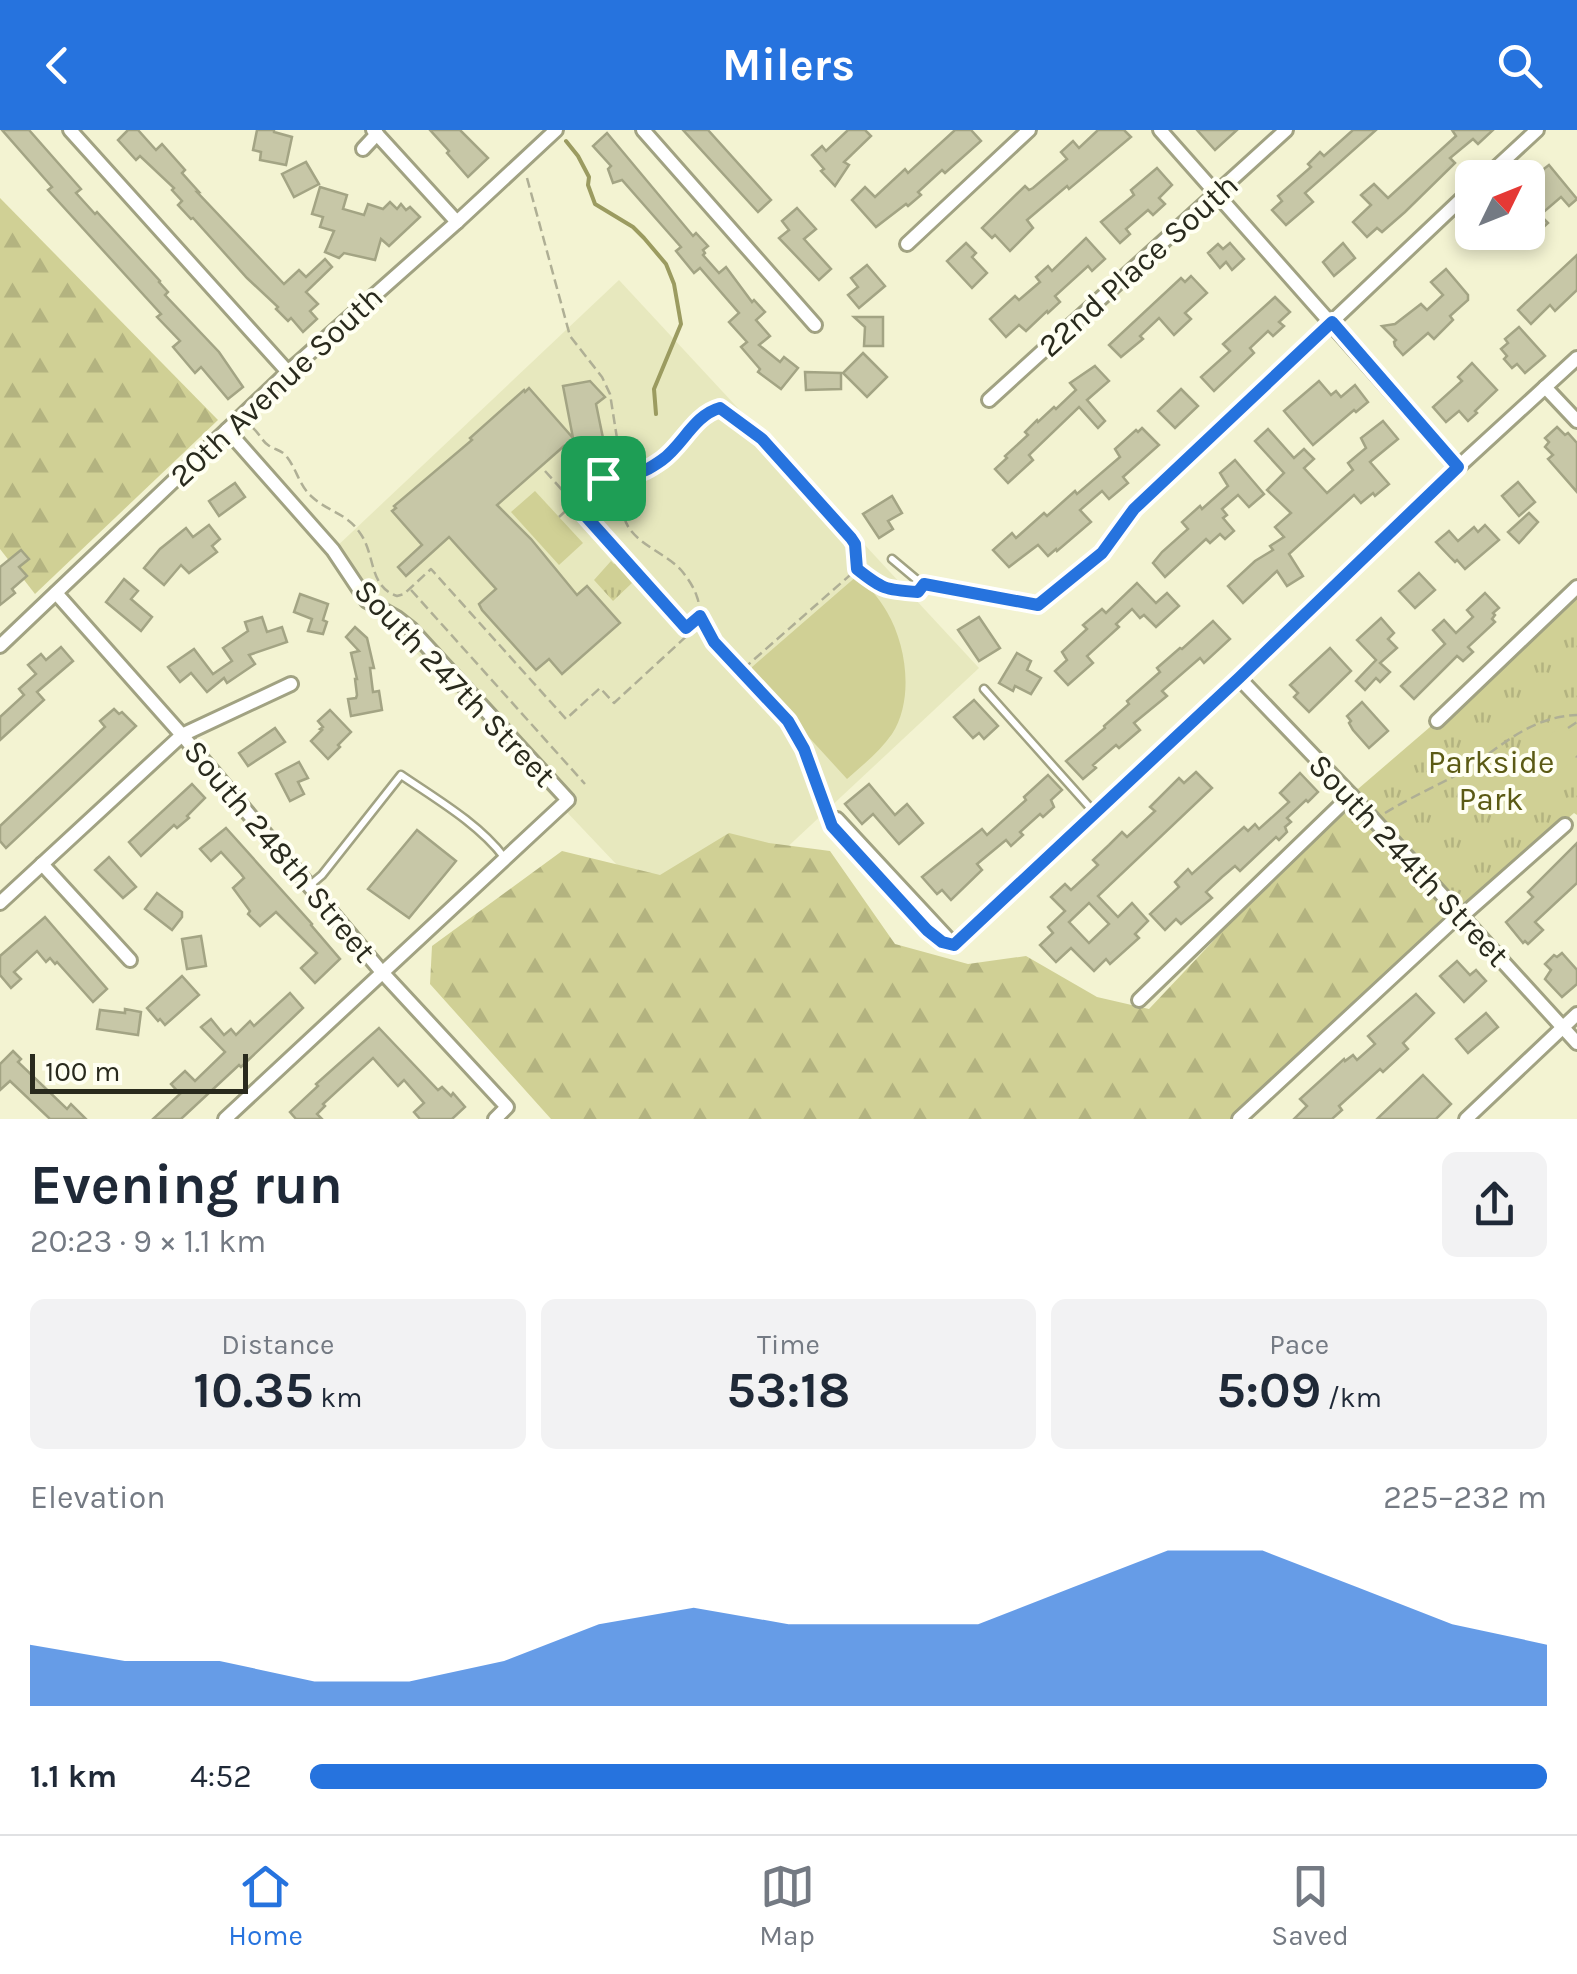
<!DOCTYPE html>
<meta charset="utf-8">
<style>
:root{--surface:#fff;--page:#f2f2f3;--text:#1f2937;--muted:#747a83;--line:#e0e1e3;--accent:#2673de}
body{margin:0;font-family:Karla,sans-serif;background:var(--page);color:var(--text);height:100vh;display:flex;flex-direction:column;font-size:38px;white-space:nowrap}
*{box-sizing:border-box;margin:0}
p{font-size:32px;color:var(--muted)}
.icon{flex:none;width:55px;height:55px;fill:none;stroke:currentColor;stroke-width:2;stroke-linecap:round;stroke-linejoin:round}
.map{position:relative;height:989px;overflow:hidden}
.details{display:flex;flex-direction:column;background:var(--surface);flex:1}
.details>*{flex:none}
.needle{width:65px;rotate:47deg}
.buttons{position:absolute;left:1455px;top:30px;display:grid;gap:20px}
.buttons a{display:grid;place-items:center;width:90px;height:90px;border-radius:15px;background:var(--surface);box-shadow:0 5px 15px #0003;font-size:50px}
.scale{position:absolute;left:30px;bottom:25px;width:218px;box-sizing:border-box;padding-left:10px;border:5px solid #292a1d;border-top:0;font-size:28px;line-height:35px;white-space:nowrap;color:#292a1d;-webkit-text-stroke:8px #fffff2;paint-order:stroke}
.pin{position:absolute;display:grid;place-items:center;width:85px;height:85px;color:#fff;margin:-42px;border-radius:20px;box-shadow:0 5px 15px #0006}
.round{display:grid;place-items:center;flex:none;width:105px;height:105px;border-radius:15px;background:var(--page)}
.head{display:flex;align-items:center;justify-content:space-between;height:170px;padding:0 30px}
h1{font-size:55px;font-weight:700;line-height:75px}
.metrics{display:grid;grid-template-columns:repeat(3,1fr);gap:15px;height:170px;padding:10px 30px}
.metrics div{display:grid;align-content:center;border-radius:15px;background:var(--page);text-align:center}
.metrics b{font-size:50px;font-weight:700}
.metrics small{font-size:28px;font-weight:400}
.metrics p{font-size:28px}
.chart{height:280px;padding:20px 30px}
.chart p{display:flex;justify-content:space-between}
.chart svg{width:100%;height:180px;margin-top:10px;fill:var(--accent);opacity:.7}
ul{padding:0 30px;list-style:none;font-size:32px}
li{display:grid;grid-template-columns:160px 120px 1fr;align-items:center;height:75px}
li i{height:25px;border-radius:12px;background:var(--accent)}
header{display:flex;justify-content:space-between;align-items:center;height:130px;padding:0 30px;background:var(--accent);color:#fff;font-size:45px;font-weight:700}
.tabs{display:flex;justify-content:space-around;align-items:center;height:140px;border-top:2px solid var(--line);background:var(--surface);font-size:28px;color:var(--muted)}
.tabs a{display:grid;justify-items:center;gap:5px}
.tabs .selected{color:var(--accent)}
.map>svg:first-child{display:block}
.built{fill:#e7e8be}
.forest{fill:url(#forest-firs)}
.park{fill:url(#park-tufts)}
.pitch{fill:#d0d095}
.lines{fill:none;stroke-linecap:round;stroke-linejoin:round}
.stream{stroke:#9b9b60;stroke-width:4}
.building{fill:#c7c7a7;stroke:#a3a484;stroke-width:2.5;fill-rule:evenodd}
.service-casing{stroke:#a1a282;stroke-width:11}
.minor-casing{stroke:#a1a282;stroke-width:18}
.path{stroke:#afaf95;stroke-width:2.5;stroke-dasharray:10 5;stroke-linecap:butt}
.service{stroke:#fff;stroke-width:6}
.minor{stroke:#fff;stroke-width:12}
.route-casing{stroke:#fff;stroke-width:20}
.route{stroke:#2673de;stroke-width:12}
.labels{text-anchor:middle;stroke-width:8;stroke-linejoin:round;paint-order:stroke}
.street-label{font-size:32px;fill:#292a1d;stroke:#fffff2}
.park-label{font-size:32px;fill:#5b5a14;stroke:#fffff2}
</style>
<header><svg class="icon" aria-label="back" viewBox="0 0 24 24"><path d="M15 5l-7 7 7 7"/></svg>Milers<svg class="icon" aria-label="search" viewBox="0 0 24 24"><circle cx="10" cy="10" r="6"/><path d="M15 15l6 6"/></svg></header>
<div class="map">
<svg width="1577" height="989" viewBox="0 0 1577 989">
<defs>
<pattern id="forest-firs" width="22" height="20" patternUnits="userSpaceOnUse" patternTransform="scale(2.5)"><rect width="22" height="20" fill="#d0d095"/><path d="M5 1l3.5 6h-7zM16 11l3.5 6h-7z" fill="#b3b380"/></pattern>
<pattern id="park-tufts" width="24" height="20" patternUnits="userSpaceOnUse" patternTransform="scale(2.5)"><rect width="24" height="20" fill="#d0d095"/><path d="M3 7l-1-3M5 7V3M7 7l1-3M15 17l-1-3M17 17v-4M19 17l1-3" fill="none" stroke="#b3b380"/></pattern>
</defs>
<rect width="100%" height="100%" fill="#f3f3d2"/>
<path class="built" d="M619 150 979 538 688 810 367 471 333 420Z"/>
<g class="forest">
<path d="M0 68 218 290 35 464 0 419Z"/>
<path d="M1351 665 1460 784 1247 989H551L430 854 432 816 562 721 660 745 729 703 769 713 830 721 895 814 968 834 1026 826 1097 867 1149 879Z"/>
</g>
<g class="park">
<path d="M611 431 614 434 618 431 630 444 627 447 632 453 613 471 594 450Z"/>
<path d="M1577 457V685L1574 683 1460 784 1351 665 1437 591Z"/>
</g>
<g class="pitch">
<path d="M535 361 583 413 559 435 511 382Z"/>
<path d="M858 445C868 456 879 468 887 482 907 516 914 570 892 604 880 621 863 635 847 649L752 545V537Z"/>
<path d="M1563 593 1577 608V625L1545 655 1523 631Z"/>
</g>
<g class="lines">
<path class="stream" d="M566 11 578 26 589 47 588 55 595 74 633 97 644 108 666 134 674 154 681 194 654 259 656 284"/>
</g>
<g class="building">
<path d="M2 0H29L81 59 76 63 95 84 97 82 160 151 159 152 168 162 165 165 219 222 243 257 228 269 201 237 195 243 173 217 180 211 157 187 161 184 48 60 52 57Z"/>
<path d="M128 0H138L156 20 162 14 185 40 182 43 199 62H197L284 154 299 140 306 147 325 129 332 137 306 162 318 174 310 181 317 189 303 202 291 188 288 191 276 179 278 177 247 148 193 88 191 89 178 75 182 71 172 60 174 58 140 26 136 30 118 10Z"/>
<path d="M257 0H274V2L292 7 286 35 260 30 261 22 253 20Z"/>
<path d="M430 0H460L488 28 468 47 447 23 449 21Z"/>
<path d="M683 0H708L771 70 758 82Z"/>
<path d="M848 0H865L871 6 844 32 849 35 835 56 821 41 824 39 812 25 822 16 826 21Z"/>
<path d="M955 0H971L981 11 945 43 942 40 918 62 921 65 908 76 906 74 876 97 852 70 865 57 875 67 905 39 908 43Z"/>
<path d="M1098 0H1124L1131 7 1069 59 1067 56 1027 90 1033 98 1010 121 995 105 992 108 982 98 1025 56 1029 60 1033 58 1067 29 1061 22 1073 11 1079 18Z"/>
<path d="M1197 0H1237L1215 20Z"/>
<path d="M1353 0H1376L1305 63 1313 72 1286 95 1272 80 1282 71 1278 66 1311 37 1308 34 1320 22 1324 26Z"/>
<path d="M1452 0H1493L1478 14 1473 9 1450 28 1455 33 1405 82 1382 102 1377 98 1367 107 1353 92 1371 75 1361 65 1374 54 1388 68 1456 6Z"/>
<path d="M607 3 693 106 696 103 708 116 703 120 705 123 703 125 719 143 726 137 752 172 754 170 765 182 756 190 770 206 759 215 780 232 784 227 798 238 781 259 758 242 760 239 741 217 747 212 729 192 739 183 700 138 694 143 676 121 681 117 622 50 613 53 608 39 611 36 593 16Z"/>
<path d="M306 32 319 54 294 67 282 44Z"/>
<path d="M1549 35 1577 69 1569 76 1561 67 1540 85 1548 93 1536 104 1531 98 1528 101V51Z"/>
<path d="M1157 38 1172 55 1159 68 1165 74 1153 85 1148 80 1126 99 1130 104 1120 113 1101 92 1134 65 1131 60Z"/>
<path d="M320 57 347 65 343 79 364 85 368 74 383 79 390 72 397 79 401 74 406 80 410 77 420 87 389 116 381 109 375 130 344 123 339 128 325 122 334 101 320 97 323 87 312 84Z"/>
<path d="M797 78 816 99 804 109 831 139 819 150 779 108 789 100 782 91Z"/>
<path d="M1086 108 1105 129 1092 141 1088 136 1055 166 1060 172 1048 183 1047 181 1026 201 1019 195 1006 207 990 189 1015 166 1019 170 1040 152 1036 147 1048 136 1052 141Z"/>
<path d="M966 113 976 123 972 127 987 143 972 158 947 131Z"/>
<path d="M1230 113 1244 129 1232 140 1226 132 1220 138 1208 123 1218 114 1223 119Z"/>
<path d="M1343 113 1355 128 1334 146 1323 132Z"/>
<path d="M1577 125V160L1555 181 1550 175 1531 194 1518 180Z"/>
<path d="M867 135 885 156 859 178 848 165 858 157 851 148Z"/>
<path d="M1446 139 1468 165V170L1450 186 1453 190 1434 209 1428 203 1403 225 1395 216 1394 212 1396 210 1382 196 1395 194 1421 174 1427 180 1443 165 1431 152Z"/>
<path d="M1191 146 1207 163 1185 183 1191 189 1174 205 1159 188 1140 206 1143 209 1121 227 1109 215 1181 148 1185 152Z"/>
<path d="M1275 167 1290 182 1279 192 1284 196 1273 206 1268 201 1250 218 1254 223 1214 261 1201 247 1230 221 1223 214Z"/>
<path d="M854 187H883V216H864L865 197Z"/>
<path d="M1519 197 1545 226 1525 243 1517 234 1512 238 1504 229 1507 226 1501 219 1508 213 1505 209Z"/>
<path d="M863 223 887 247 867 267 843 243Z"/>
<path d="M1472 233 1497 260 1475 281 1477 283 1468 291 1459 281 1446 292 1433 277 1462 251 1458 247Z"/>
<path d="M1095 236 1109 251 1087 270 1105 291 1098 298 1079 277 1029 325 1033 330 1008 353 995 339 1007 328 1005 326 1028 305 1025 302 1037 290 1038 292 1054 277 1056 279 1076 260 1070 253Z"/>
<path d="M805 242 841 243V259L806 260Z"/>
<path d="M590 251 605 267 596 274 603 308 564 316 497 375 531 409 577 465 587 456 620 493 562 544 549 529 536 540 482 480 479 474 496 459 449 407 406 446 398 437 422 415 392 381 396 378 394 376 472 310 470 308 524 260 525 262 529 258 573 308 563 256Z"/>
<path d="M1319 251 1331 265 1336 261 1341 267 1355 255 1368 272 1356 282 1354 280 1313 315 1284 281Z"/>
<path d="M1181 259 1198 276 1175 298 1158 281Z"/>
<path d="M1383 291 1398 309 1370 332 1389 354 1375 366 1373 363 1361 373 1354 365 1289 424 1303 446 1287 456 1277 441 1243 473 1228 456 1255 431 1273 420 1270 416 1284 407 1275 397 1291 383 1267 360 1284 343 1255 311 1268 299 1294 328 1304 319 1314 329 1304 338 1327 363 1353 340 1348 333 1366 318 1361 308Z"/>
<path d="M1557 297 1565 305 1568 303 1577 313V362L1548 329 1553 325 1545 317 1549 312 1545 308Z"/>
<path d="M1142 298 1159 315 1123 347 1128 353 1109 369 1102 361 1080 380 1091 392 1057 421 1056 419 1048 426 1038 415 1009 437 993 420 1012 403 1016 408 1044 383 1047 386 1075 361 1077 364 1120 327 1115 319 1136 300 1138 302Z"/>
<path d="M1235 330 1264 364 1249 377 1238 365 1222 379 1227 385 1223 388 1234 401 1225 409 1220 404 1210 413 1206 409 1165 447 1153 433 1162 422 1188 399 1182 392 1200 376 1202 379 1228 356 1220 343Z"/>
<path d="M1518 352 1535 372 1519 386 1502 366Z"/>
<path d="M235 353 245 367 219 386 209 371Z"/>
<path d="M892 366 902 383 888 391 893 399 879 408 863 384Z"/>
<path d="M1529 383 1538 392 1519 413 1508 402Z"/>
<path d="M209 395 220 409 212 416 217 422 189 443 181 435 164 455 144 438 160 419 186 398 193 407Z"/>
<path d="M1485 395 1499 410 1465 439 1457 430 1455 432 1451 428 1436 412 1449 401 1458 411 1474 397 1478 402Z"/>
<path d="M21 420 29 429 19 437 27 446 12 459 15 463 0 475V437Z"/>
<path d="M1419 443 1435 460 1415 478 1399 461Z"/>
<path d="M124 449 138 461 131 469 152 487 141 501 106 472Z"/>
<path d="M1137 453 1156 473 1167 463 1179 476 1156 497 1144 485 1140 488 1132 479 1116 494 1119 497 1087 526 1093 533 1068 555 1055 541 1067 530 1062 522 1087 499 1083 495 1102 479 1106 483Z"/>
<path d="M1485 463 1499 478 1493 483 1495 485 1492 489 1495 492 1468 517 1473 522 1463 531 1457 526 1414 569 1401 556 1445 514 1433 500 1444 490 1456 503 1473 487 1467 480Z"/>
<path d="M300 464 328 474 323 490 327 492 323 504 308 501 312 489 294 482Z"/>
<path d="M262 487 267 502 282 497 287 512 249 525 255 534 227 553 224 548 207 562 191 543 180 552 168 537 194 519 213 544 232 531 223 518 248 501 245 492Z"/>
<path d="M979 487 1000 518 979 531 958 500Z"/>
<path d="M1381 488 1394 503 1388 509 1397 518 1380 533 1390 542 1380 552 1376 548 1365 560 1356 551 1376 530 1357 510Z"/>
<path d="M1213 491 1230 509 1204 533 1200 528 1162 561 1167 566 1134 593 1140 600 1119 618 1116 615 1093 635 1096 638 1083 649 1066 631 1105 598 1104 596 1129 574 1127 571 1160 542 1157 538 1180 518 1182 519Z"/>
<path d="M355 497 367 508 374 538H370L373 562 379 561 382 580 351 586 348 569 356 568 357 565 355 549H357L351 523 359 521 346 507Z"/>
<path d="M61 517 73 531 37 562 44 570 0 610V587L24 565 19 559 36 544 28 535 41 524 46 530Z"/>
<path d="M1330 518 1351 541 1309 582 1294 567 1298 563 1290 555Z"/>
<path d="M1017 523 1031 531 1027 540 1041 548 1031 564 1015 556 1013 561 999 553Z"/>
<path d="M974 570 998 596 984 609 979 603 973 608 954 587Z"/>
<path d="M1362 572 1388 601 1369 618 1353 600 1349 593 1351 591 1347 586Z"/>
<path d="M114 579 119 584 122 582 136 596 6 718 0 711V696L105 597 100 591Z"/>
<path d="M330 580 351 602 338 615 340 617 328 629 311 611 322 600 320 599 323 597 318 591Z"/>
<path d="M275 598 285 612 248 636 239 623Z"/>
<path d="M299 632 308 648 298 652 304 664 290 671 276 644Z"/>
<path d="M1196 642 1212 658 1098 766 1118 787 1132 773 1148 791 1135 804 1139 808 1110 834 1106 829 1094 841 1071 818 1056 832 1040 815 1053 803 1048 797 1065 781 1051 767 1065 754 1071 760 1098 735 1093 730 1109 715 1122 702 1127 707 1155 681 1150 677 1179 648 1184 653ZM1089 773 1109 794 1089 813 1069 792Z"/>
<path d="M1300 643 1318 662 1308 672 1306 670 1287 688 1291 692 1285 697 1287 702 1279 710 1276 707 1240 741 1235 736 1222 747 1206 762 1212 768 1181 794 1176 789 1165 800 1150 784 1179 757 1175 752 1188 739 1192 744 1244 697 1248 701 1255 694 1259 699 1289 672 1280 663Z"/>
<path d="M1048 645 1062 660 1051 670 1054 677 1043 687 1040 684 1020 702 1023 705 1011 716 1006 710 977 734 982 740 951 770 942 760 937 764 922 747 982 699 987 705 1026 670 1024 667Z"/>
<path d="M192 654 205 668 187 686 189 688 177 698 174 695 141 726 129 712Z"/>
<path d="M869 654 895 685 907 674 923 693 899 714 873 684 862 694 845 674Z"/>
<path d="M226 698 312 794 311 795 340 829 315 853 301 838 317 823 276 782 260 796 248 784 250 781 233 758 244 748 241 744 221 722 211 731 200 719Z"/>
<path d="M417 700 456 731 409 788 368 759Z"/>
<path d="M1577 713V753L1535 792 1543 800 1528 814 1525 811 1523 813 1506 792 1533 767 1528 762Z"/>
<path d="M109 727 136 757 123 768 95 740Z"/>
<path d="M157 763 182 782V787L172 800 145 779Z"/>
<path d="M45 787 107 859 93 872 57 832 55 834 50 828 46 832 37 821 14 842 21 849 11 858 0 845V826Z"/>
<path d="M201 806 206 836 187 839 182 809Z"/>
<path d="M1562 823 1577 840V854L1562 867 1545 849 1551 840 1545 834 1554 825 1557 827Z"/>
<path d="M1457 831 1470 845 1476 840 1486 851 1464 872 1440 846Z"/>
<path d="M182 846 199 865 165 895 160 889 158 891 147 878Z"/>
<path d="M290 863 303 878 241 937 239 935 181 989H153L180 964 171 954 185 941 195 951 225 922 201 897 211 889 224 905 231 899 236 905 250 891 254 896Z"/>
<path d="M1416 864 1434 883 1403 913 1408 919 1383 942 1380 939 1339 976 1342 980 1332 989H1294L1307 976 1300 969 1344 929 1345 931 1353 925 1357 930 1375 914 1368 906Z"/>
<path d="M125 879 141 882 138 905 97 899 100 880 125 883Z"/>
<path d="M1486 883 1498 897 1468 923 1456 909Z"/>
<path d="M379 898 438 960 442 957 451 966 453 963 465 977 452 989H420L414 982 424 973 404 950 398 956 373 928 323 974 325 976 317 984 322 989H296L290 982 318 956 316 954Z"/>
<path d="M13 921 21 929 18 932 67 979 71 974 86 989H50L10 951 0 960V934Z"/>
<path d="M1423 945 1451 974 1436 989H1377Z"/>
</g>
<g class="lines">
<defs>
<g id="service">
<path d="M892 429 923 455 1038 475"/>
<path d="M984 559 1094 682"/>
<path d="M309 756 322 745 401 645C436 669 478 693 504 727"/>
</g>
<g id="minor">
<path d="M70 0 288 242"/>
<path d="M373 0 457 92"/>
<path d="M643 0 815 195"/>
<path d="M1160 0 1458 337"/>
<path d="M363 19 377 4"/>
<path d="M1485 48 1537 0"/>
<path d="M907 114 1029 0"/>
<path d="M1545 257 1577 291"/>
<path d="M989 270 1286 0"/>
<path d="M56 463 182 605 381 841 507 977 495 989"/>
<path d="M1038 475 1102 423 1134 379 1472 59"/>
<path d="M0 516 288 242 457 92 556 0"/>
<path d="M1239 548 1351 665 1577 913"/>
<path d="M1437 591 1577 457"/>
<path d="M837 689 954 815 1239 548 1458 337 1577 228"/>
<path d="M42 734 130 830"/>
<path d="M0 773 182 605 291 554"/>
<path d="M1462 786 1565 695"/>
<path d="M1139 870 1351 665"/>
<path d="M225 989 568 670 411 499 397 488 367 471 333 420 227 300"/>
<path d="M1239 989 1460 784"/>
<path d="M1466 989 1577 884"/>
</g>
</defs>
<use href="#service" class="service-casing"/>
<use href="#minor" class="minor-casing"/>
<g class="path">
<path d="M527 48 570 206 602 247 610 264 622 340C630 356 620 370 624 386 629 412 665 422 681 440 687 447 694 457 697 467 700 474 698 482 701 490 710 509 727 524 741 539"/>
<path d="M253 298C259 303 262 311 268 315 275 320 282 320 287 327 297 340 299 355 311 366 328 382 347 383 360 403 376 425 368 456 397 466L404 464 431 439 566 589 600 558 614 573 690 503 686 498"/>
<path d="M545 341 686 498 699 487"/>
<path d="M559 387 603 347C613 342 615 344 625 345 641 346 657 335 669 326 687 311 695 285 720 278L762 309 851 408 855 414 857 437"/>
<path d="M411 460 585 654"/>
<path d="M1568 598 1577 592"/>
<path d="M1576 626 1577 627"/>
<path d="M826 678 803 619 788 591 742 540 857 439 884 459 915 461"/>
<path d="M1385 683C1409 668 1435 657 1460 643 1500 619 1527 587 1577 585"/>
</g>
<use href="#service" class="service"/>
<use href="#minor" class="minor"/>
</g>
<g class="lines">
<defs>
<path id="route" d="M1332 192 1458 337 1239 548 954 815 942 812 927 800 832 696 804 619 788 591 714 512 700 486 686 498 574 373C584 363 596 348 611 344 621 341 617 345 626 345 640 345 652 337 662 330 683 315 694 285 720 278L762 309 851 408 855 414 857 439C882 459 885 460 918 462L924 454 1038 475 1102 423 1134 379Z"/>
</defs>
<use href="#route" class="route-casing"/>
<use href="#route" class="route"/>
</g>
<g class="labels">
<g class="street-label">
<text transform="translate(1138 135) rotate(-42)" y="11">22nd Place South</text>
<text transform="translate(276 256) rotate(-43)" y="11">20th Avenue South</text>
<text transform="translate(455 553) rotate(46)" y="11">South 247th Street</text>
<text transform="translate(280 721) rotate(50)" y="11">South 248th Street</text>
<text transform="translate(1409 730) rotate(47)" y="11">South 244th Street</text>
</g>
<g class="park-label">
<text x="1491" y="643">Parkside<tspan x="1491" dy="37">Park</tspan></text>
</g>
</g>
</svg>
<div class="buttons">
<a><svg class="needle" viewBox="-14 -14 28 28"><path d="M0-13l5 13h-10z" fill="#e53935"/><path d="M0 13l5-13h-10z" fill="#747a83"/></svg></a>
</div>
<div class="scale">100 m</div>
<div class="pin" style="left:603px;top:348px;background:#1e9e55"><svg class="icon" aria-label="arrive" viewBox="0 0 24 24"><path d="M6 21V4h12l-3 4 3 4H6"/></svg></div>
</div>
<section class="details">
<div class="head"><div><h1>Evening run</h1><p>20:23 · 9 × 1.1 km</p></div><a class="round"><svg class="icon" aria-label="share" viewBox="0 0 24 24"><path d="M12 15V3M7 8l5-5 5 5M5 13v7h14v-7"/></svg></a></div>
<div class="metrics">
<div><p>Distance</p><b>10.35<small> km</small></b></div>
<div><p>Time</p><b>53:18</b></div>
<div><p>Pace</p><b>5:09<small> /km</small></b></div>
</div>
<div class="chart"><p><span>Elevation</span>225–232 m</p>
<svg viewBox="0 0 160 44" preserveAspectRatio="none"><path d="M0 44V29L10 33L20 33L30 38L40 38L50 33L60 24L70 20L80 24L90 24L100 24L110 15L120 6L130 6L140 15L150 24L160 29V44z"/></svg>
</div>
<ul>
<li><b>1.1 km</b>4:52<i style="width:100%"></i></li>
</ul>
</section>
<nav class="tabs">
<a class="selected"><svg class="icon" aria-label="home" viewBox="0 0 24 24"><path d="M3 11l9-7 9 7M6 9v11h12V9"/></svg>Home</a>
<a><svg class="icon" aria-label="map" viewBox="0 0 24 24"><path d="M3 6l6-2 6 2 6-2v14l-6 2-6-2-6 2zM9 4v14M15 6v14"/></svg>Map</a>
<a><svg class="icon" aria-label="saved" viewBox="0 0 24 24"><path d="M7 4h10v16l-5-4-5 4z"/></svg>Saved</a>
</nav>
